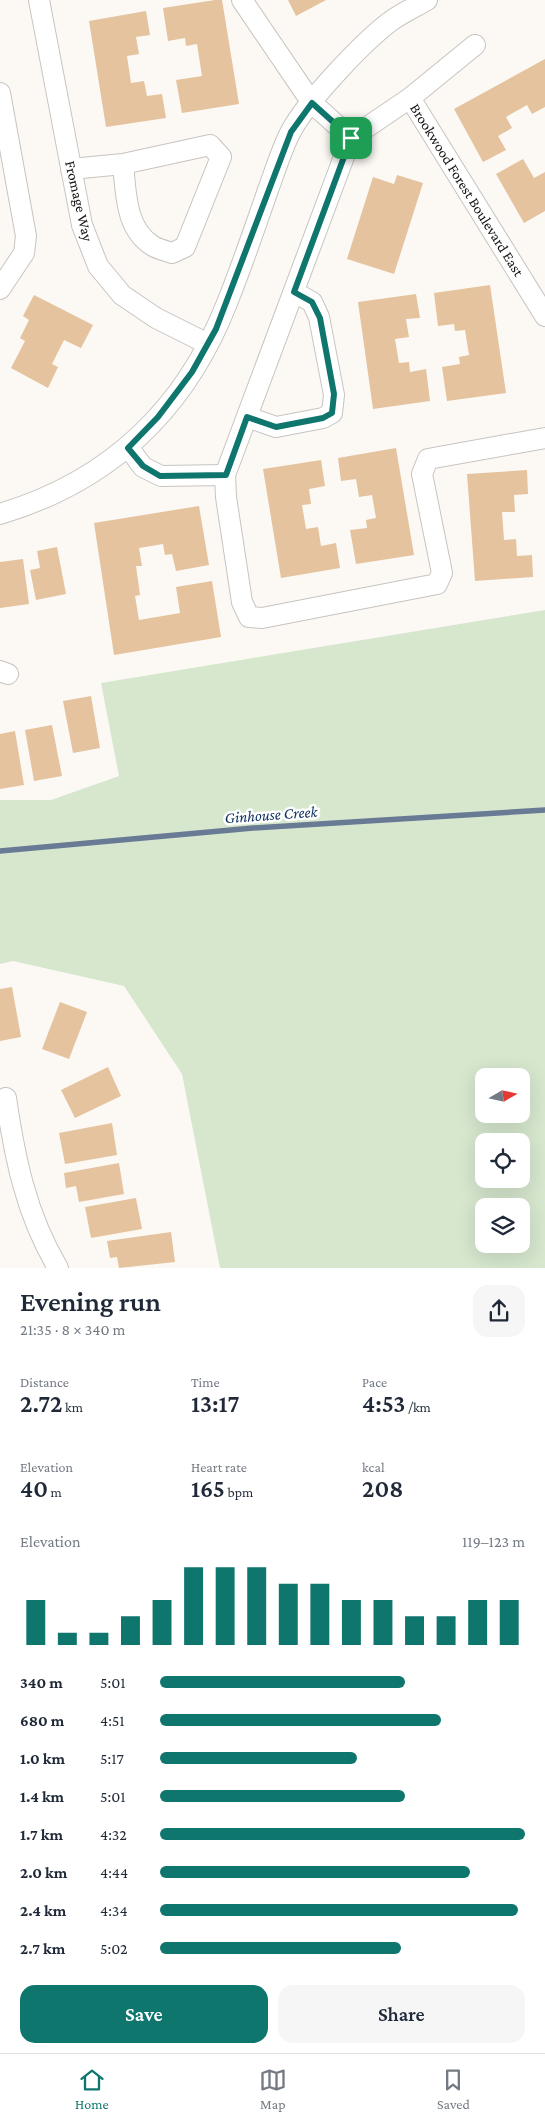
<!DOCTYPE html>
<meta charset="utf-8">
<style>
:root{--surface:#fff;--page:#f6f6f7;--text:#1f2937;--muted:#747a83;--line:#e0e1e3;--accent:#0f766e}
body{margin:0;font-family:"Crimson Pro",serif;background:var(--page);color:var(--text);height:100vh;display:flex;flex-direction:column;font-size:19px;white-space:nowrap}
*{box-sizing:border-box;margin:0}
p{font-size:16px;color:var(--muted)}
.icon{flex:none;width:28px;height:28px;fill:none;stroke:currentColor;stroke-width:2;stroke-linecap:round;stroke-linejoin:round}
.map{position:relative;height:1268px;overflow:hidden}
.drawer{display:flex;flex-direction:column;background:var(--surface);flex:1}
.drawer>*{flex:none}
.needle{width:32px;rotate:81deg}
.buttons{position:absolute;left:475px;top:1068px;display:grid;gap:10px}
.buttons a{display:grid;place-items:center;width:55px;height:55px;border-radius:10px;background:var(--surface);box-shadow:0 5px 20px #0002;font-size:25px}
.pin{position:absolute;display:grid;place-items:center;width:42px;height:42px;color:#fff;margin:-21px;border-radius:10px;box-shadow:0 2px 8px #0006}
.round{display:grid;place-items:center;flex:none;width:52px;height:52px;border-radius:15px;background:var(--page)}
.overview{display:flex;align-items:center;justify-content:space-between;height:85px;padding:0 20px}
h1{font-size:28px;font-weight:600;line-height:38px}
.figures{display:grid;grid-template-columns:repeat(3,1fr);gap:8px;height:85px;padding:5px 20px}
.figures div{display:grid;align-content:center}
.figures b{font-size:25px;font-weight:600}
.figures small{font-size:14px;font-weight:400}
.figures p{font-size:14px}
.chart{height:140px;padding:10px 20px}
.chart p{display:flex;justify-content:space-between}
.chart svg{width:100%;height:90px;margin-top:5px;stroke:var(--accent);stroke-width:6}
.action{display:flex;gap:10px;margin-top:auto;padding:10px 20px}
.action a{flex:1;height:58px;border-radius:15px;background:var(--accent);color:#fff;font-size:20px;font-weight:600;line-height:58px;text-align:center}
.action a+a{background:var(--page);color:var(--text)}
ul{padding:0 20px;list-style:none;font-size:16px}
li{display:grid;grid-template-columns:80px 60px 1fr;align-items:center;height:38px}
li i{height:12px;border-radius:6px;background:var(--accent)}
.tabs{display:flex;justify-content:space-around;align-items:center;height:70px;border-top:1px solid var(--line);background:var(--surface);font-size:14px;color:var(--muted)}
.tabs a{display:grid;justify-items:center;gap:2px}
.tabs .current{color:var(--accent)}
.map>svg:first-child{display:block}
.green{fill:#d6e7ce;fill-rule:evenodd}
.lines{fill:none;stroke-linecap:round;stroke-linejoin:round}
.stream{stroke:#687a94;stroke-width:5.5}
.building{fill:#e4c39e}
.minor-casing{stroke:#c7c4c0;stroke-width:22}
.minor{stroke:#fff;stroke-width:20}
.route-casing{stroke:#fff;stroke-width:10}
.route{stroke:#0f766e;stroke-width:6}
.labels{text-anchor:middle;stroke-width:5;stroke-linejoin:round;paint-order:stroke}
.street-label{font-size:15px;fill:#141312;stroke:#fff}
.water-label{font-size:16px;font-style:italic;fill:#123362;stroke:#fff}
</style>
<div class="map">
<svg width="545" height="1268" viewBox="0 0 545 1268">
<rect width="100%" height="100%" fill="#fcf9f5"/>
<path class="green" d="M545 610V1268H220L182 1074 124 986 13 961 0 964V800H51L119 776 101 683ZM484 1076H521V1114H484ZM484 1141H521V1179H484ZM484 1206H521V1244H484Z"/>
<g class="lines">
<path class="stream" d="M0 851 253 828 545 810"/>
</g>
<g class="building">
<path d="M215 0H222L239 104 182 113 176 80 202 76 197 44 186 46 185 38 168 41 163 8Z"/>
<path d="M288 0H326L296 16Z"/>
<path d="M146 11 150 35 136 37 139 54 127 56 131 83 144 81 147 96 162 94 166 118 106 127 89 21Z"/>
<path d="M545 59V107L532 114 527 105 506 117 512 128 498 136 506 150 483 162 454 109Z"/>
<path d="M523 159 534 178 545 172V211L524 223 496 174Z"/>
<path d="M397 175 423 183 394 274 347 259 373 177 394 184Z"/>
<path d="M490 285 506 393 447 401 442 367 460 364 459 357 469 355 465 330 455 331 454 324 438 326 434 293Z"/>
<path d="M416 294 420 318 406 319 409 337 395 339 399 363 409 362 410 372 426 369 430 401 373 409 358 302Z"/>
<path d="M34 295 93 325 81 348 64 340 52 364 58 367 48 388 11 368 25 341 20 338 29 320 23 316Z"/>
<path d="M396 448 414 555 356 564 350 530 367 528 366 520 376 518 372 495 359 497 356 479 341 481 338 458Z"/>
<path d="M321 460 325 486 309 489 311 504 302 505 306 529 318 527 321 546 336 543 340 568 281 578 263 469Z"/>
<path d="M527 470 528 494 514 495 515 512H502L504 540 516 539 517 556 532 555 533 577 475 581 467 474Z"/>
<path d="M199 506 209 565 176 571 172 554 165 555 163 544 139 548 142 566H136L140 595 135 596 139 620 180 613 176 587 212 581 221 637 114 655 94 523Z"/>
<path d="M57 547 66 594 36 600 30 570 40 568 37 551Z"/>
<path d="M23 559 29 604 0 608V562Z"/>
<path d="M91 696 100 748 73 753 63 701Z"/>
<path d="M52 725 62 776 34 781 25 730Z"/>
<path d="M15 731 24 785 0 789V734Z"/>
<path d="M12 987 21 1037 0 1041V989Z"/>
<path d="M60 1002 87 1012 69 1059 42 1049Z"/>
<path d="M108 1067 121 1096 75 1118 61 1090Z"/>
<path d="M112 1123 117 1155 65 1164 59 1133Z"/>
<path d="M119 1163 124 1194 79 1202 76 1186 66 1188 64 1173Z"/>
<path d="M136 1198 142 1229 91 1238 85 1207Z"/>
<path d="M171 1232 175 1262 119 1268 117 1257 110 1258 107 1241Z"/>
</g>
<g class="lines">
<defs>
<g id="minor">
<path d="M39 0 82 225 98 266 122 295 156 318 208 344"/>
<path d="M242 0 312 103 351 138"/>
<path d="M475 45 410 98 351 138 225 475 226 497 242 602 249 617 262 618 437 584 442 573 422 474 428 459 545 438"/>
<path d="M0 93 26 236 24 253 0 289"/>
<path d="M410 98 545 316"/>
<path d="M71 169 123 164 210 145 221 157 185 247 172 253C166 251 158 249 153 246 125 229 126 192 123 164"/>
<path d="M247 417 276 427 323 418 332 413 334 395 319 317 312 302 294 292"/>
<path d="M128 447 143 467 161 476 225 475"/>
<path d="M0 514C110 481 185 410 227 303 242 266 255 227 268 190 275 171 281 151 290 133 305 103 364 41 391 21 402 13 415 7 427 0"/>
<path d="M0 671 8 674"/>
<path d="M6 1098C15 1159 26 1214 58 1268"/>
</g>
</defs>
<use href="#minor" class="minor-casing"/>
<use href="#minor" class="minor"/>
</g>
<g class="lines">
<defs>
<path id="route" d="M312 103 351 138 294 292 312 302 320 318 334 394 332 413 323 418 276 427 247 417 226 475 160 476 143 466 128 448 158 417 192 372 216 329 291 132Z"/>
</defs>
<use href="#route" class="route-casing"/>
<use href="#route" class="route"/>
</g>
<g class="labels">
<g class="street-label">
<text transform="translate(467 190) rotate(58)" y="5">Brookwood Forest Boulevard East</text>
<text transform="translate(79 201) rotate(77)" y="5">Fromage Way</text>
</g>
<g class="water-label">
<text transform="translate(271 814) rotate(-4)" y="6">Ginhouse Creek</text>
</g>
</g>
</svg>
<div class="buttons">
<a><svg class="needle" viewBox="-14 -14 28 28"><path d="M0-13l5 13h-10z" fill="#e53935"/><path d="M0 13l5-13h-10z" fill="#747a83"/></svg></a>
<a><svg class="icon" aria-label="locate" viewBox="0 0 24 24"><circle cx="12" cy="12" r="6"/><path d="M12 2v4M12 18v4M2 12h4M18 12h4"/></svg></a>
<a><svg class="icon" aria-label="layers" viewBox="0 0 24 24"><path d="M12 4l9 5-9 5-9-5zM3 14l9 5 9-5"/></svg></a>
</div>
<div class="pin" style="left:351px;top:138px;background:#1e9e55"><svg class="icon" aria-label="arrive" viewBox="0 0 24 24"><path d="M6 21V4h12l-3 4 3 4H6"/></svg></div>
</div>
<section class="drawer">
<div class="overview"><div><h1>Evening run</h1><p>21:35 · 8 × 340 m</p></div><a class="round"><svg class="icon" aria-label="share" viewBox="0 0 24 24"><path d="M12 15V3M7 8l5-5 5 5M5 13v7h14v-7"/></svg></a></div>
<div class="figures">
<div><p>Distance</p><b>2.72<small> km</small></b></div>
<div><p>Time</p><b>13:17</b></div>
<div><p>Pace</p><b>4:53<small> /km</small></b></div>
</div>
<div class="figures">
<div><p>Elevation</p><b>40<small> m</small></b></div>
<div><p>Heart rate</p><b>165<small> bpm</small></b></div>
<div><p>kcal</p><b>208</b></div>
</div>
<div class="chart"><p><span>Elevation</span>119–123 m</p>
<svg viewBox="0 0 160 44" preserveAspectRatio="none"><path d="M5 44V22M15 44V38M25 44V38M35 44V30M45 44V22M55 44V6M65 44V6M75 44V6M85 44V14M95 44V14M105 44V22M115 44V22M125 44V30M135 44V30M145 44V22M155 44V22"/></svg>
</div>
<ul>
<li><b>340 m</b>5:01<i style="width:67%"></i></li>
<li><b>680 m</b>4:51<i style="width:77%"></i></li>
<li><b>1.0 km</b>5:17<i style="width:54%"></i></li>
<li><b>1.4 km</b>5:01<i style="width:67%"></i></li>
<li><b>1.7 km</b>4:32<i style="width:100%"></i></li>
<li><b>2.0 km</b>4:44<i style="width:85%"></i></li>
<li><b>2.4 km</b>4:34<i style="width:98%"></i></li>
<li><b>2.7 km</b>5:02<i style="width:66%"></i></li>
</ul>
<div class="action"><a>Save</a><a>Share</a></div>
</section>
<nav class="tabs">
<a class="current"><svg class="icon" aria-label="home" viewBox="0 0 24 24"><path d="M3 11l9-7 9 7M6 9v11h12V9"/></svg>Home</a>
<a><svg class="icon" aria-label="map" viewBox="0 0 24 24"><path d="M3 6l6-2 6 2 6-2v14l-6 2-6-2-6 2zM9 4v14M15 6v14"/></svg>Map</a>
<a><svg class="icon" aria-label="saved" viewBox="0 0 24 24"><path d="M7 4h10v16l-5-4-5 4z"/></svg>Saved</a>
</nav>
